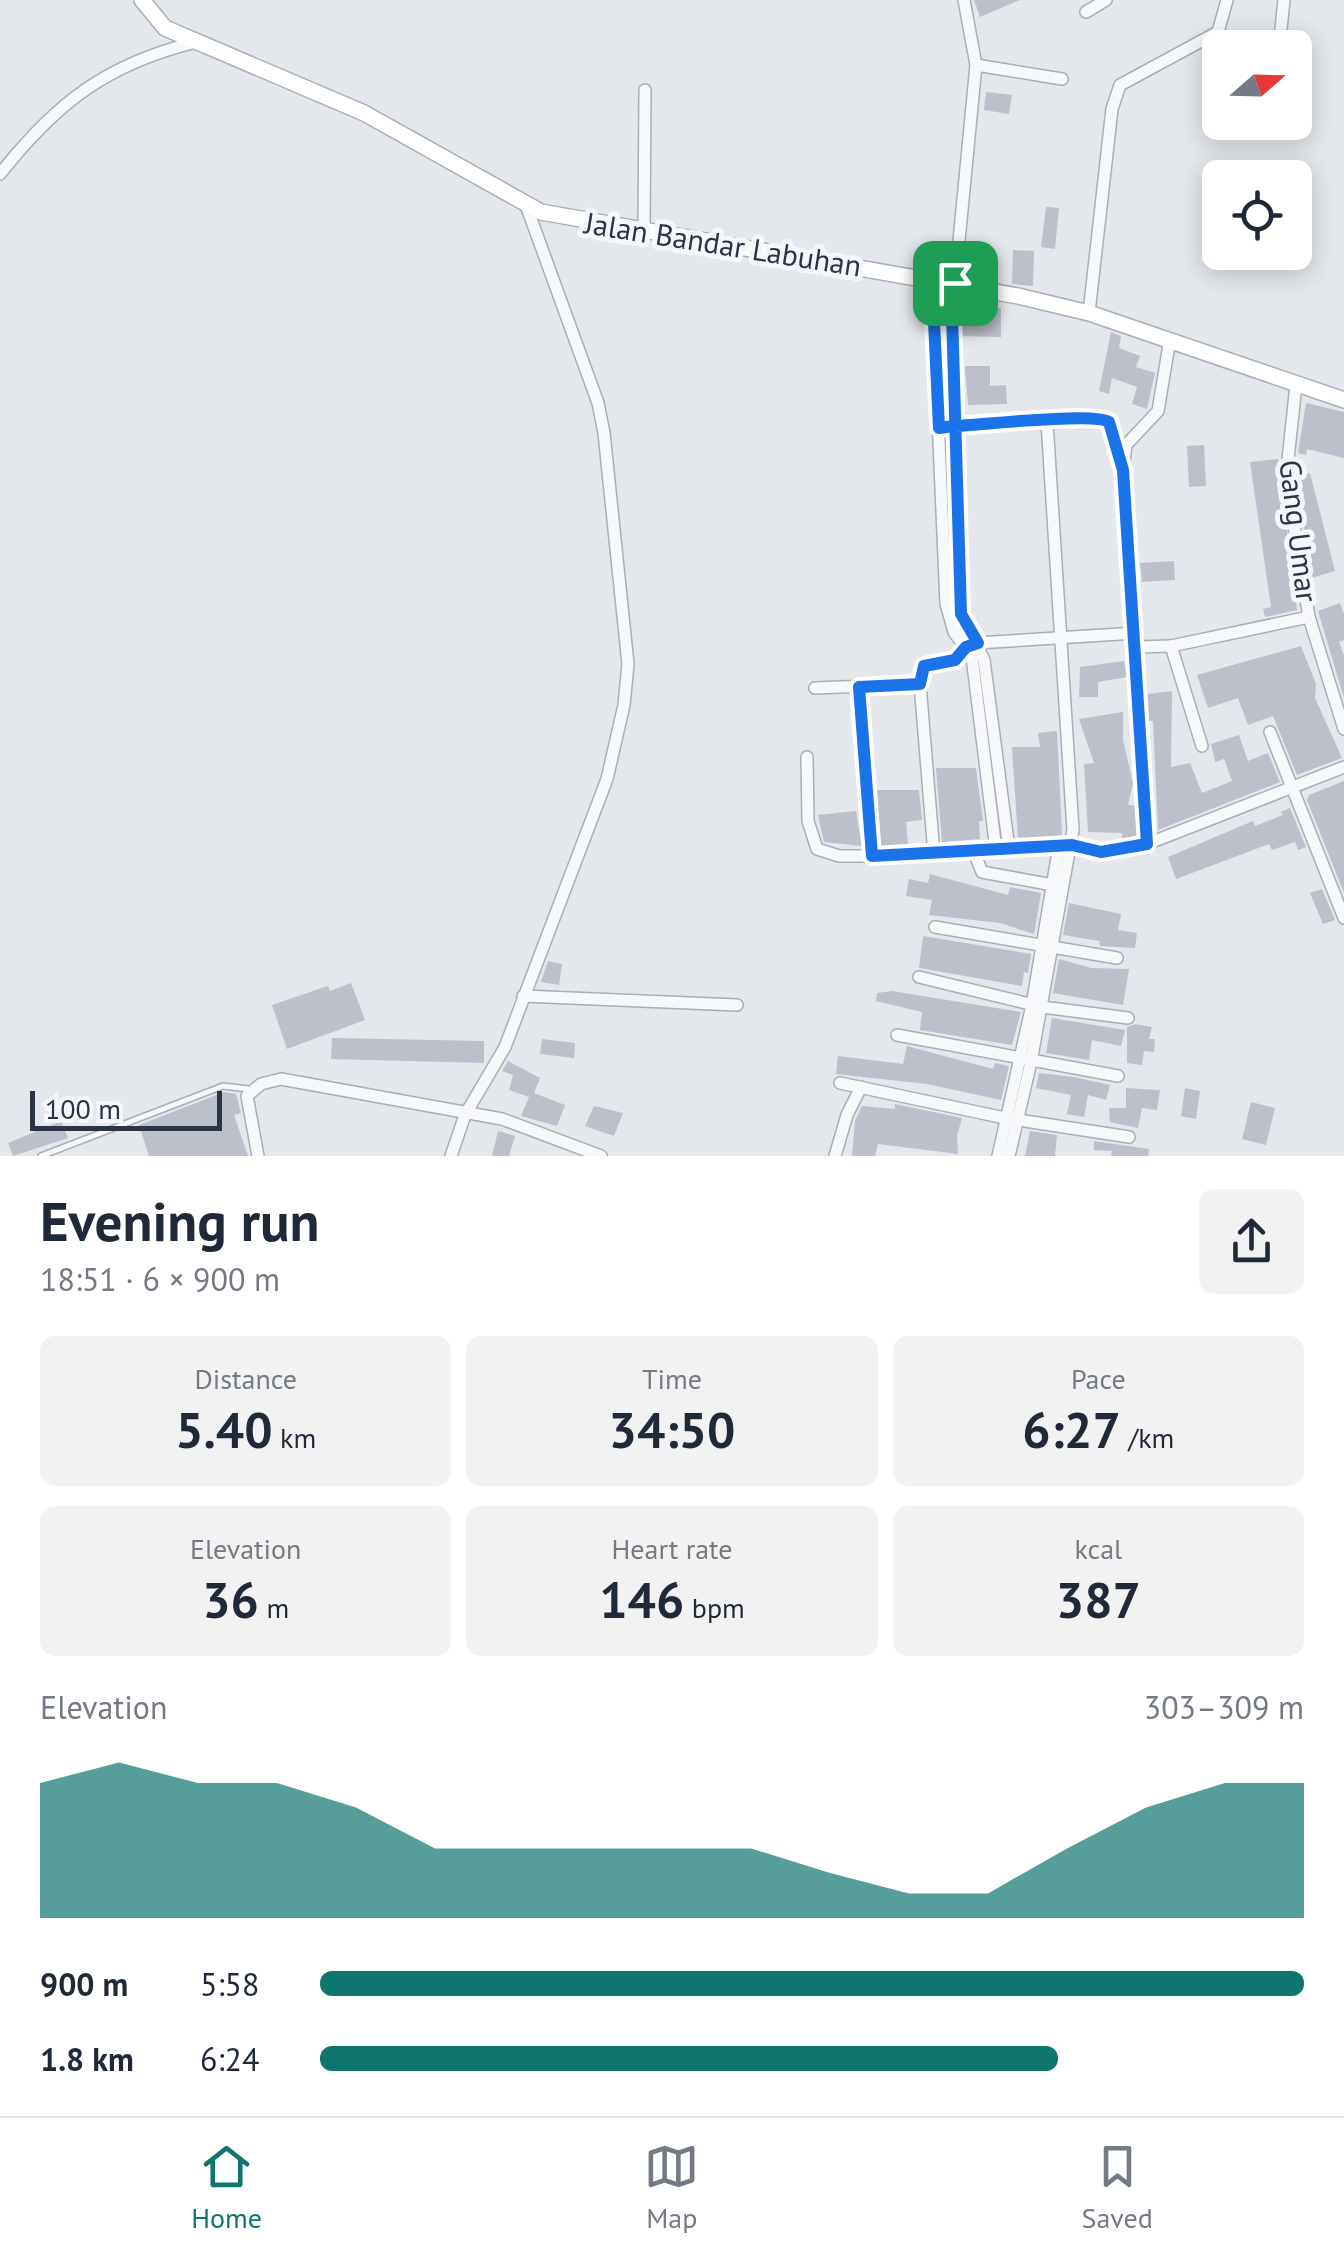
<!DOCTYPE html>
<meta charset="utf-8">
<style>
:root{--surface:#fff;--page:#f2f2f3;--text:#1f2937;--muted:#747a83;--line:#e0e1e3;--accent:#0f766e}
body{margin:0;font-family:"PT Sans",sans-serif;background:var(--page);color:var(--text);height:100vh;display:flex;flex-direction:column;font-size:38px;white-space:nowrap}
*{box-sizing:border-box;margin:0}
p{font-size:32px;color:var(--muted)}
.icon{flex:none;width:55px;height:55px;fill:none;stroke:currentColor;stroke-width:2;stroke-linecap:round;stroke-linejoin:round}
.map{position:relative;height:1156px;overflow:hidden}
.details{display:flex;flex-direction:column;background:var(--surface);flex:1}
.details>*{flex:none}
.needle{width:65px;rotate:70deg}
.buttons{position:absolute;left:1202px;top:30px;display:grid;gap:20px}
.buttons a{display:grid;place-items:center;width:110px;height:110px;border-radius:15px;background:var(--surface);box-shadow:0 5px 25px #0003;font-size:50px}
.scale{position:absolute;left:30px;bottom:25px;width:192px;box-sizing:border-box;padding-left:10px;border:5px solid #2b3445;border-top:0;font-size:28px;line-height:35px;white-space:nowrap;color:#2b3445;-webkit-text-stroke:8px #f4f6f9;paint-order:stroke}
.pin{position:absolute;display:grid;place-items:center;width:85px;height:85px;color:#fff;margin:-42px;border-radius:20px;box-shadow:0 5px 15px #0006}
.round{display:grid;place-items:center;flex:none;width:105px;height:105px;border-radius:15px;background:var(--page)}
.headline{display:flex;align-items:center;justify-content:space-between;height:170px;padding:0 40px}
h1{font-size:55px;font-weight:700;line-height:75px}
.stats{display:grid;grid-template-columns:repeat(3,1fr);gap:15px;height:170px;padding:10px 40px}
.stats div{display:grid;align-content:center;border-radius:15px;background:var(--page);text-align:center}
.stats b{font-size:50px;font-weight:700}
.stats small{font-size:28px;font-weight:400}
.stats p{font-size:28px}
.chart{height:280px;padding:20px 40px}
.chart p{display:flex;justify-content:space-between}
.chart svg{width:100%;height:180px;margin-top:10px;fill:var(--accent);opacity:.7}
ul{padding:0 40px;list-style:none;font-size:32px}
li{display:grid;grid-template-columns:160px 120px 1fr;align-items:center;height:75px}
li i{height:25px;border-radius:12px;background:var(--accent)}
.tabs{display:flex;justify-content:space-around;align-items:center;height:140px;border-top:2px solid var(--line);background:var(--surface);font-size:28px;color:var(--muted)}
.tabs a{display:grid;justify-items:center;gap:5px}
.tabs .active{color:var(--accent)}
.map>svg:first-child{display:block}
.building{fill:#bbc0ca}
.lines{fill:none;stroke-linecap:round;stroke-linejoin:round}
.lane-casing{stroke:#a9aeb7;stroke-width:8}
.street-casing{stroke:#a9aeb7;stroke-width:14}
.secondary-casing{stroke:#a9aeb7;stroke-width:18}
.lane{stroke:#f7f8fa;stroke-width:5}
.street{stroke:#f7f8fa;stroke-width:11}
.secondary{stroke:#fff;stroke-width:15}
.route-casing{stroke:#fff;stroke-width:20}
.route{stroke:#1a73e8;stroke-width:12}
.labels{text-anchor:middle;stroke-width:10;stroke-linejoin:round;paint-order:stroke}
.street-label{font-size:30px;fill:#2b3445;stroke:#f4f6f9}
</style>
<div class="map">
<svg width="1344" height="1156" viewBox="0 0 1344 1156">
<rect width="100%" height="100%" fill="#e4e7ec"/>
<g class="building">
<path d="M974 0H1020L980 17Z"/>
<path d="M986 92 1012 95 1009 114 984 110Z"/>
<path d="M1046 207 1059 208 1055 249 1041 247Z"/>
<path d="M1013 250 1034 251 1033 286 1012 284Z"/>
<path d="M962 307 1001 308V337L962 336Z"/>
<path d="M1111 332 1121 336 1119 348 1140 356 1136 367 1155 373 1147 409 1132 404 1137 387 1112 378 1109 394 1099 391Z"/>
<path d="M965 366H990V386L1006 385 1007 404 968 405Z"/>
<path d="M1306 403 1344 412V458L1307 449 1306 455 1298 453Z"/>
<path d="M1204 445 1206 486 1189 487 1187 446Z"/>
<path d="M1278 459 1297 610 1265 617 1263 609 1271 607 1250 462Z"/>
<path d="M1310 473 1335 571 1312 578 1295 478Z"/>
<path d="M1174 561 1175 580 1142 582 1140 563Z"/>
<path d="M1340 603 1344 614V640L1339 642 1344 656V698L1318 611Z"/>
<path d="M1301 646 1316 684 1315 698 1342 758 1297 775 1273 716 1248 725 1238 698 1208 708 1197 675Z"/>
<path d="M1124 661 1127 677 1098 682V697H1079L1080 667Z"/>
<path d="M1172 691 1171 767 1190 763 1202 793 1232 781 1224 759 1215 762 1211 744 1239 735 1248 761 1268 753 1280 782 1158 830 1153 721H1148L1147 694Z"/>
<path d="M1123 712V740L1133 783 1128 805 1135 806 1137 836 1122 839V833L1088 832 1084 764 1094 763 1079 719Z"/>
<path d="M1057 731 1062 835 1018 839 1012 747H1040L1038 733Z"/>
<path d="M936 768H976L983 821H979L980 839 942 842Z"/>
<path d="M1344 781V893L1307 800 1309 795Z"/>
<path d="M876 790H919L922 820 906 822 908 845 881 846Z"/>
<path d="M1290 808 1306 847 1298 850 1295 842 1272 850 1269 844 1176 879 1168 857 1253 821 1255 826 1283 815 1281 812Z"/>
<path d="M856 811 862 846 824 842 818 815Z"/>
<path d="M930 874 1008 895 1010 887 1041 893 1034 934 1000 923 929 915 932 900 906 896 909 879 928 883Z"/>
<path d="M1322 889 1335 920 1323 924 1310 893Z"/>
<path d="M1069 903 1121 914 1118 930 1137 933 1135 948 1100 946 1099 941 1063 935Z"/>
<path d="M923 936 1031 954 1028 973 1024 972 1022 986 919 968Z"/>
<path d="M1059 959 1091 968 1129 969 1123 1005 1053 993Z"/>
<path d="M548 961 562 964 559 985 541 982Z"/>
<path d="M351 983 365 1020 287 1049 272 1005 328 986 330 991Z"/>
<path d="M892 991 1021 1012 1012 1045 920 1030 922 1012 876 1001 877 993Z"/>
<path d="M1052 1018 1125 1030 1121 1046 1092 1040 1089 1060 1046 1053Z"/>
<path d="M1135 1024 1152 1027 1149 1039H1155L1154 1052 1144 1051 1142 1065 1127 1063V1027Z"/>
<path d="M332 1038 484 1041V1063L331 1059Z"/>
<path d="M542 1039 575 1043 574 1058 540 1054Z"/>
<path d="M907 1046 993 1069 995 1063 1009 1066 1001 1100 927 1084 836 1074 838 1056 903 1064Z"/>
<path d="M508 1061 540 1078 534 1093 565 1105 557 1126 521 1116 529 1097 509 1090 513 1075 502 1071Z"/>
<path d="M1039 1073 1074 1077 1110 1085 1106 1100 1088 1095 1084 1117 1067 1114 1071 1095 1036 1088Z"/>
<path d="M1126 1088 1160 1090 1157 1110 1142 1108 1138 1128 1110 1122 1109 1108H1126Z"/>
<path d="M1185 1088 1200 1091 1196 1119 1181 1116Z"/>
<path d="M224 1092 236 1094 241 1113 234 1115 248 1156H149L139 1125Z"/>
<path d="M1251 1102 1275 1108 1266 1145 1242 1139Z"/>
<path d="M895 1104 962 1118 957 1136 958 1154 878 1144 875 1156H852L855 1121 862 1106 895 1109Z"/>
<path d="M594 1106 623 1113 614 1136 585 1126Z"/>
<path d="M61 1121 68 1138 13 1156 8 1143Z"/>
<path d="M498 1131 515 1136 509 1156H492Z"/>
<path d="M1030 1131 1057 1135 1055 1156H1025Z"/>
<path d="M1094 1141 1149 1149 1148 1156H1111L1112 1151 1094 1150Z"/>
</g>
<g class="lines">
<defs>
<path id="lane" d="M41 1156 223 1086 249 1089"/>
<g id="street">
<path d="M964 0 976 65 952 313 961 614 984 660 1009 849"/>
<path d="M1086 12 1106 0"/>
<path d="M1279 48 1284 0"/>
<path d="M976 65 1062 79"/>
<path d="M0 174C57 102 107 64 196 42"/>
<path d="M644 231 645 90"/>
<path d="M932 279 946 604 954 632 972 657 996 850"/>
<path d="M1089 313 1112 109 1120 85 1218 32 1227 0"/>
<path d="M1296 385 1286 478 1309 617 1344 729"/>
<path d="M946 427 1106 419 1121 467"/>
<path d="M1171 646 1309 617"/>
<path d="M1138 647 1171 646 1202 746"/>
<path d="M920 684 924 666 955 660 966 647 977 643 1136 633"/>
<path d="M859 687 872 856 934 854"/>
<path d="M815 688 920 684 934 854 1072 845 1101 852 1147 844 1344 767"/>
<path d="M1270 732 1344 918"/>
<path d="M807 757 808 821 817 849 839 856H872"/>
<path d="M1147 844 1123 471 1126 445 1158 411 1170 339"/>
<path d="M973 850 982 872 1053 885"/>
<path d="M935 927 1117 958"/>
<path d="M919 977 1042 1007 1128 1018"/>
<path d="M523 996 737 1005"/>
<path d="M897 1035 1118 1076"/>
<path d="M840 1083 1005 1118 1129 1137"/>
<path d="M258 1156 247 1096 261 1084 281 1079 502 1119 601 1156"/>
<path d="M451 1156 465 1115 505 1047 607 779 624 705 628 664 604 433 598 403 526 205"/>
<path d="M835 1156 847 1115 861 1087"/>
<path d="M998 1156 1032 1005 1059 846"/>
<path d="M1009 1156 1031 1062 1073 830 1047 422"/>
</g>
<path id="secondary" d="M142 0 165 28 364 113 541 212 1018 296 1089 313 1344 400"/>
</defs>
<use href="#lane" class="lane-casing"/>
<use href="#street" class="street-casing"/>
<use href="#secondary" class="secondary-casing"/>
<use href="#lane" class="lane"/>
<use href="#street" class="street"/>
<use href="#secondary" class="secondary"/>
</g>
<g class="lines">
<defs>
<path id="route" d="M955 283 952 314 961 614 978 643 966 647 955 660 924 666 920 684 859 687 872 856 1072 845 1101 852 1147 844 1123 470 1109 422C1095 412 980 425 954 426L939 428 932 279 955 283"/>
</defs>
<use href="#route" class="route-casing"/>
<use href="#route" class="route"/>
</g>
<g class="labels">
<g class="street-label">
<text transform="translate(723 245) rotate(9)" y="10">Jalan Bandar Labuhan</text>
<text transform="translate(1298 531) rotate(83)" y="10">Gang Umar</text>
</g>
</g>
</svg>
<div class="buttons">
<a><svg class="needle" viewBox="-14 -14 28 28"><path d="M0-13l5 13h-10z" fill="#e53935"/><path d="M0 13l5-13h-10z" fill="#747a83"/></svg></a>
<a><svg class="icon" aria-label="locate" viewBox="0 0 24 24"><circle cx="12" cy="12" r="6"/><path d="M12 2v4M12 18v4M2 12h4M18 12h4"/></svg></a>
</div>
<div class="scale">100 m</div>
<div class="pin" style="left:955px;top:283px;background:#1e9e55"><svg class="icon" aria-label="arrive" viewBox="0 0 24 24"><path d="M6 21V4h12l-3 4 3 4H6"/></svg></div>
</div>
<section class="details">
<div class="headline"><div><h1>Evening run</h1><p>18:51 · 6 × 900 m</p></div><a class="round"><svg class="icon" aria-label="share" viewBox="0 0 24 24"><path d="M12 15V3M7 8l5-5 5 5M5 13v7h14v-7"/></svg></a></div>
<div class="stats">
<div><p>Distance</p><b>5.40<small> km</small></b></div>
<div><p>Time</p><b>34:50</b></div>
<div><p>Pace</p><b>6:27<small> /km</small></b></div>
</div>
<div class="stats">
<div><p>Elevation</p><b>36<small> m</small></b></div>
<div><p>Heart rate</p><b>146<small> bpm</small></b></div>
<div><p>kcal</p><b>387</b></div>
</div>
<div class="chart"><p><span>Elevation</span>303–309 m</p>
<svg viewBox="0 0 160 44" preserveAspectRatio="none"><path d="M0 44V11L10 6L20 11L30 11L40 17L50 27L60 27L70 27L80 27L90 27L100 33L110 38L120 38L130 27L140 17L150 11L160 11V44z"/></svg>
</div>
<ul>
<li><b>900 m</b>5:58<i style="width:100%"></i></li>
<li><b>1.8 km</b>6:24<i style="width:75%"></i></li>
</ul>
</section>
<nav class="tabs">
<a class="active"><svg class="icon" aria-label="home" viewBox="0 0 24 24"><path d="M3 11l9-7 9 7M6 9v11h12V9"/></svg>Home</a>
<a><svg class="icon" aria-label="map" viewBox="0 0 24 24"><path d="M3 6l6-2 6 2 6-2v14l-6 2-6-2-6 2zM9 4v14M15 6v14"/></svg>Map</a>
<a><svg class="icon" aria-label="saved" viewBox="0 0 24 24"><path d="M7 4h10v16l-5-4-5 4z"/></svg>Saved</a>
</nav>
